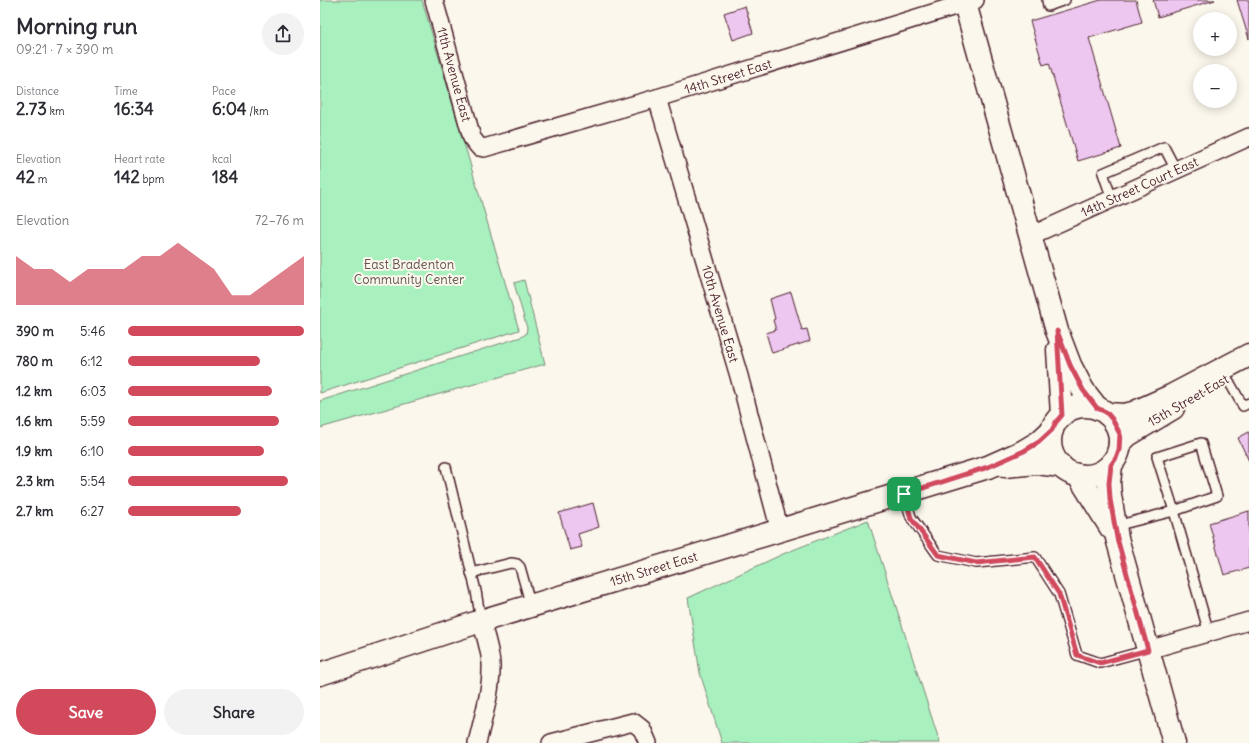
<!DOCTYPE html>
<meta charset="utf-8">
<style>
:root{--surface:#fff;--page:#f2f2f3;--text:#2b2b33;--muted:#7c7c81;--accent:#d1495b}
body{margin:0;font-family:Delius,sans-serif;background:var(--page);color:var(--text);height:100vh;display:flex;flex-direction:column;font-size:15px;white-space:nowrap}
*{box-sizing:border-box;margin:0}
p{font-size:13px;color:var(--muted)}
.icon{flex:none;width:22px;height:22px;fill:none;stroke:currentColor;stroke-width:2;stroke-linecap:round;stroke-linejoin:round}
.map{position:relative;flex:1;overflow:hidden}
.side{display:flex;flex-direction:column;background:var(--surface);width:320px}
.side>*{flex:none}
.fabs{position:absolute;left:873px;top:12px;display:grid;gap:8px}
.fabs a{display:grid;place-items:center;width:44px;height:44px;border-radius:50%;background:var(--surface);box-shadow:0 2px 10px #0003;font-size:20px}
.pin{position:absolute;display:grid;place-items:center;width:34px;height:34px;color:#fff;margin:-17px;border-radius:8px;box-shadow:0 2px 6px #0006}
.round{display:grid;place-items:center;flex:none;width:42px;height:42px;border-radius:21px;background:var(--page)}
.head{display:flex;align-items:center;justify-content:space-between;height:68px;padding:0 16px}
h1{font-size:22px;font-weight:700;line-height:30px}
.stats{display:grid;grid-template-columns:repeat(3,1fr);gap:6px;height:68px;padding:4px 16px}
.stats div{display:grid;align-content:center}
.stats b{font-size:17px;font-weight:700}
.stats small{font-size:11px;font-weight:400}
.stats p{font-size:11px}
.chart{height:112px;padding:8px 16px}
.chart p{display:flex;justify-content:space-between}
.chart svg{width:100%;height:72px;margin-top:4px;fill:var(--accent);opacity:.7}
.primary-button{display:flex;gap:8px;margin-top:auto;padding:8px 16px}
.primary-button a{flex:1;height:46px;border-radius:24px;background:var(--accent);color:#fff;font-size:16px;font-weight:700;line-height:46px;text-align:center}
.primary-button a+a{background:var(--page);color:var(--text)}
ul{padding:0 16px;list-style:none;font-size:13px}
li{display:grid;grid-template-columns:64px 48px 1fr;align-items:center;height:30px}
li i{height:10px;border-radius:5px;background:var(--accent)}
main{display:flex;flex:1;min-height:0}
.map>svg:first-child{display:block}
.green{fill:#a8f1bf;stroke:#798875}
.building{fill:#eec7f1;stroke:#4a1f2b}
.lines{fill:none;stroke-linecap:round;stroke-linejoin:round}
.lane-casing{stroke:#4a1f2b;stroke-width:12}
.street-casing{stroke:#4a1f2b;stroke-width:20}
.secondary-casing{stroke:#4a1f2b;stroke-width:25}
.lane{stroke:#fbf7ec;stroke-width:9}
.street{stroke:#fbf7ec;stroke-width:17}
.secondary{stroke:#fbf7ec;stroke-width:22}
.route-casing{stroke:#fff;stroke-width:8}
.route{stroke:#d1495b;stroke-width:5}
.labels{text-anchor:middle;stroke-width:4;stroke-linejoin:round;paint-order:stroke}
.street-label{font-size:13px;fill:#4a1f2b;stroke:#fbf7ec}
.park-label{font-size:13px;fill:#625450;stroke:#fbf7ec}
</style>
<main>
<section class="side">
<div class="head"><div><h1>Morning run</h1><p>09:21 · 7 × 390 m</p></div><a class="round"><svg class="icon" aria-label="share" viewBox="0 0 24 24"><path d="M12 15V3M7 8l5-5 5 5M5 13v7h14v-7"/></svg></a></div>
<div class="stats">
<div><p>Distance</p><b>2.73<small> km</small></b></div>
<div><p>Time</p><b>16:34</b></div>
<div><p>Pace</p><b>6:04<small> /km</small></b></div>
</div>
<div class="stats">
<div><p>Elevation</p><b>42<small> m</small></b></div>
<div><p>Heart rate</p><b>142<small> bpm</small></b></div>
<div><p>kcal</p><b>184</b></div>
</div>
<div class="chart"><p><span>Elevation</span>72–76 m</p>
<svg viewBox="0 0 160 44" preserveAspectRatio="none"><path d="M0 44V14L10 22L20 22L30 30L40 22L50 22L60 22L70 14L80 14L90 6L100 14L110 22L120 38L130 38L140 30L150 22L160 14V44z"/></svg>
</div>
<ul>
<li><b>390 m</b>5:46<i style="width:100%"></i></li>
<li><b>780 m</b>6:12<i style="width:75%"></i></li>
<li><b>1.2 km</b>6:03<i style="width:82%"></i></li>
<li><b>1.6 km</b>5:59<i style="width:86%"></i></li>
<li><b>1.9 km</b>6:10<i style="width:77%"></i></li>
<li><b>2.3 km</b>5:54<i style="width:91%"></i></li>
<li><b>2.7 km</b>6:27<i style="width:64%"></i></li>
</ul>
<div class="primary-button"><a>Save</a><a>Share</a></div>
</section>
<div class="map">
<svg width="929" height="743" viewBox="0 0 929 743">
<rect width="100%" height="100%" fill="#fbf7ec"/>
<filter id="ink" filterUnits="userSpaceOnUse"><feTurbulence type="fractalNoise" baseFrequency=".025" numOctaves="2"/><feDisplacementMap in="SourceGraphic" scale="8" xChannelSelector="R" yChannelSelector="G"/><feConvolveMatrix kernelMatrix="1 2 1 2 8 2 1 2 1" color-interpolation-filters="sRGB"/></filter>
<g filter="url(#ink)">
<g class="green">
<path d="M0 0H102L199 330 0 393Z"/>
<path d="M204 280 225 364 0 428V401L201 337 206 334 207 328 194 283Z"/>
<path d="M548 520 620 743H402L380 673 368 598 463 554Z"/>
</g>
<g class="building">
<path d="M781 0H816L822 22 769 38 801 148 758 161 729 63 723 65 710 21Z"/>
<path d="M833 0H895L838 17Z"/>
<path d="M917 0H929V39Z"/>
<path d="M425 6 433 33 413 40 404 13Z"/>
<path d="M471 292 482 330 487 329 490 341 452 353 446 333 456 330 453 320 455 319 450 299Z"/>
<path d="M929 432V461L918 438Z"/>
<path d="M273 503 279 527 258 534 262 547 250 550 239 513Z"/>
<path d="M929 511V568L904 575 889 523Z"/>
</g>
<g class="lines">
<defs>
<g id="lane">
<path d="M727 0 728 6 745 0"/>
<path d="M792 199 783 173 844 147 856 170"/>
<path d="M907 378 923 406 929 403"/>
<path d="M881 443 897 496 854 511 837 457Z"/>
<path d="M126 467 156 591 161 621"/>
<path d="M584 493 591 517 618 555 656 563 715 557 739 594 757 655 780 663 828 650"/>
<path d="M795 526 854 511 889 633"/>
<path d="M151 573 191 563 197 564 200 567 211 606"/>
</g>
<g id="street">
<path id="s1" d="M114 0 152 138 159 147 164 148 337 98 655 0"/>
<path id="s2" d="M337 98 419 376 460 531"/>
<path id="s3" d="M710 236 929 137"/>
<path d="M828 650 929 621"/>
<path d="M157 743C163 718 172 689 171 664 170 649 165 635 161 621"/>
<path d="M231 743 313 722 322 729 328 743"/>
</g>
<g id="secondary">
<path d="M644 0 737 331 750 365 763 390 777 408"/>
<path d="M738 350 742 415"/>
<circle cx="765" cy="441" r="35"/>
<path d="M787 414 804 415 813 413 851 396 929 355"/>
<path d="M800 443 808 435 853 408"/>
<path d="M791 465 789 483 790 495 797 538 854 743"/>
<path d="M685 466 717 463 741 466"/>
<path d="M758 475 791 528"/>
<path id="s4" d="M0 674 161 621 668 467 704 451 719 442 732 430"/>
</g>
</defs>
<use href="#lane" class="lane-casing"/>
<use href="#street" class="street-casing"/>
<use href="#secondary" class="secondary-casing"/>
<use href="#lane" class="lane"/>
<use href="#street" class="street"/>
<use href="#secondary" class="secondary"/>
</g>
</g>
<g class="lines" filter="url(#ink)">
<defs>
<path id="route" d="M737 331 750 365 763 390 777 408 786 412 792 419 800 434 799 450 796 458 791 465 789 483 790 499 797 538 828 650 780 663 757 655 739 594 715 557 656 563 618 555 591 518 584 494 668 467 704 451 719 442 732 430 736 422 742 415Z"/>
</defs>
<use href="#route" class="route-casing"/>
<use href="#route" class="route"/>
</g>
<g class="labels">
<g class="street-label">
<text dy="5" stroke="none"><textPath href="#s1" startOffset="77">11th Avenue East</textPath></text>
<text dy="5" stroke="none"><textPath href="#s1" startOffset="414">14th Street East</textPath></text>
<text dy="5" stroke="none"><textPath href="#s3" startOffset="120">14th Street Court East</textPath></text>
<text dy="5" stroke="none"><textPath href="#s2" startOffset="225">10th Avenue East</textPath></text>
<text transform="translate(868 400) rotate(-30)" y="5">15th Street East</text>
<text dy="5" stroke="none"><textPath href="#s4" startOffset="350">15th Street East</textPath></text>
</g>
<g class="park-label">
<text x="89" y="269">East Bradenton<tspan x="89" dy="15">Community Center</tspan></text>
</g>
</g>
</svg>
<div class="fabs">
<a>+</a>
<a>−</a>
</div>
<div class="pin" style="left:584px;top:494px;background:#1e9e55"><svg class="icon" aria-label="arrive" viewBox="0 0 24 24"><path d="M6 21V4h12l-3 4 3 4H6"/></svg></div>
</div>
</main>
